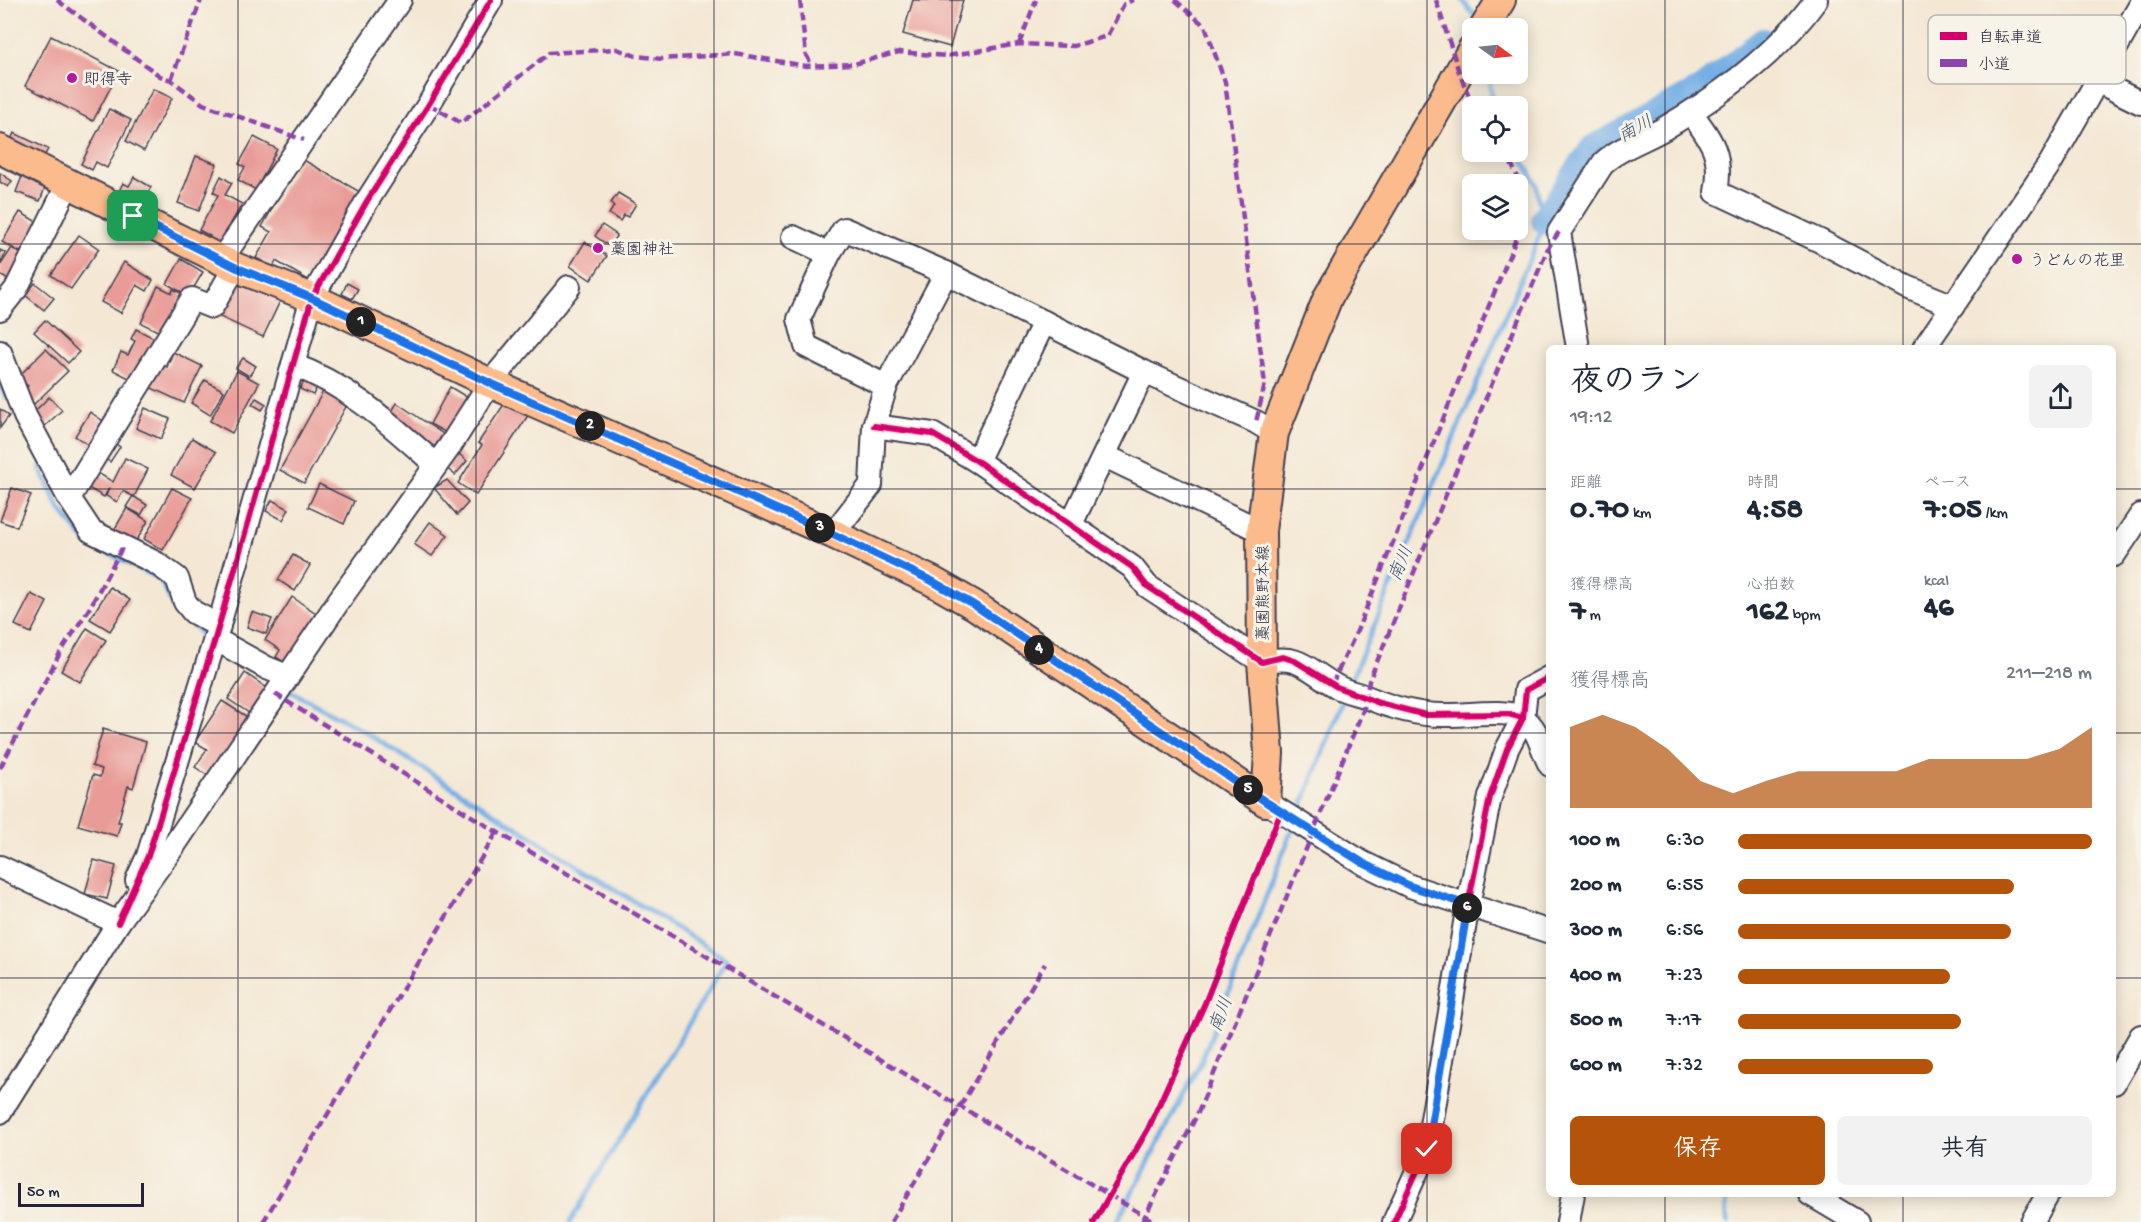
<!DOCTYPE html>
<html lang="ja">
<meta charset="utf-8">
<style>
:root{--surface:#fff;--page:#f2f2f3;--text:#1f2937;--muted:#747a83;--accent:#b45309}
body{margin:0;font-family:"Gochi Hand","Klee One",sans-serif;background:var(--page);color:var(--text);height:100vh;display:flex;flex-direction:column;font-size:22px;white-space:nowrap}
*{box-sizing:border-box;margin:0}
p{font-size:20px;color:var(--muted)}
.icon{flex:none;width:33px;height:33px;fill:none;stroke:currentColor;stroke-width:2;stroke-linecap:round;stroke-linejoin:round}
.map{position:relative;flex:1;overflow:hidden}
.details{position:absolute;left:1546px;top:345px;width:570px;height:852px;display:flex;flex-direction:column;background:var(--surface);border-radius:9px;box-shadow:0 3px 15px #0003}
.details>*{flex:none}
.needle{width:39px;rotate:105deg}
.fabs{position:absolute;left:1462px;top:18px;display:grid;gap:12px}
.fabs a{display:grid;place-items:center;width:66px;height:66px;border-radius:9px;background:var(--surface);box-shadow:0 3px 15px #0003;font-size:30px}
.scale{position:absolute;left:18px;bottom:15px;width:126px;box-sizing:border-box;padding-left:6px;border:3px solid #22223b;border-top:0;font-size:16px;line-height:21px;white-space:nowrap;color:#22223b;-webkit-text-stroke:4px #f7f3e8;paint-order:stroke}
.pin{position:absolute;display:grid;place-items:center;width:51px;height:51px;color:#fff;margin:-26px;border-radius:12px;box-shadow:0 3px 9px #0006}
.km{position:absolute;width:30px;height:30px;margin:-15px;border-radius:50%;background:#222;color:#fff;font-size:16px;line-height:30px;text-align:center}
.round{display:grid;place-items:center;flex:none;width:63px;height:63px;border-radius:9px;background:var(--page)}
.headline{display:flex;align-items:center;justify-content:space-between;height:102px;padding:0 24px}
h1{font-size:33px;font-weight:800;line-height:45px}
.metrics{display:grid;grid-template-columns:repeat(3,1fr);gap:9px;height:102px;padding:6px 24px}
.metrics div{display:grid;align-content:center}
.metrics b{font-size:30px;font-weight:800}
.metrics small{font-size:16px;font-weight:400}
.metrics p{font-size:16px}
.chart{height:168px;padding:12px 24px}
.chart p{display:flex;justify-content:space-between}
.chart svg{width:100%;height:108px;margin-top:6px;fill:var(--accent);opacity:.7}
.action{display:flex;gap:12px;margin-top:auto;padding:12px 24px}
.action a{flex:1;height:69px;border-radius:9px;background:var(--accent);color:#fff;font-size:24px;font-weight:800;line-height:69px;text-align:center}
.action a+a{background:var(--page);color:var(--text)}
ul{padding:0 24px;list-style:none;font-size:20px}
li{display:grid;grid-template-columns:96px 72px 1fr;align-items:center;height:45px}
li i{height:15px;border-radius:8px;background:var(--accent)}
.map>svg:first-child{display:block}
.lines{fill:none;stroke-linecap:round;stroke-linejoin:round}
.stream{stroke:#76afe6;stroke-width:5}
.river{stroke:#76afe6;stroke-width:30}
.building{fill:#e99c97}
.minor-casing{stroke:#424052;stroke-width:26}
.major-casing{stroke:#424052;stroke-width:32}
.minor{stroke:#fff;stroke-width:22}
.major{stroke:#fbbb8d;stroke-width:28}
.quiet{stroke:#8e44ad;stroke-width:4.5;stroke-dasharray:9 4.5;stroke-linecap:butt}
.cycleway-casing{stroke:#f7f3e8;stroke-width:10}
.cycleway{stroke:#d6006c;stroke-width:6}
.route-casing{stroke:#fff;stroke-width:12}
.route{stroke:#1a73e8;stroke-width:8}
.grid{fill:none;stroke:#22223b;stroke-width:1.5;stroke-opacity:0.55}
.poi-dot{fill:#b5179e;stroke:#f7f3e8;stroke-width:2}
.labels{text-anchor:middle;stroke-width:6;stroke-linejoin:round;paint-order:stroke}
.poi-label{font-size:16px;fill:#22223b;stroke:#f7f3e8;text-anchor:start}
.street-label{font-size:16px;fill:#22223b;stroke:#f7f3e8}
.water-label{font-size:18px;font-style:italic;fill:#3f5377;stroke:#f7f3e8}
.key{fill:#f7f3e8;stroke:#b7b4b4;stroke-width:1.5}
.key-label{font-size:16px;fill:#22223b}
</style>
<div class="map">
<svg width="2141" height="1222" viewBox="0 0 2141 1222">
<rect width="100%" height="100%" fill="#f7f3e8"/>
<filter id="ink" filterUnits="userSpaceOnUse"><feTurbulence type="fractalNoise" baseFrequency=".0167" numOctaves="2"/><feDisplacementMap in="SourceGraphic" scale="12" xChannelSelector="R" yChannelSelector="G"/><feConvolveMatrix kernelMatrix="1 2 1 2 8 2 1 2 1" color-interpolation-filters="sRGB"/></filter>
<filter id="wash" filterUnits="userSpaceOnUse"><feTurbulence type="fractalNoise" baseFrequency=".008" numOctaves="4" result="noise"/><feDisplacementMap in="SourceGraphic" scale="24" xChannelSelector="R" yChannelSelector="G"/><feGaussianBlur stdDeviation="1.35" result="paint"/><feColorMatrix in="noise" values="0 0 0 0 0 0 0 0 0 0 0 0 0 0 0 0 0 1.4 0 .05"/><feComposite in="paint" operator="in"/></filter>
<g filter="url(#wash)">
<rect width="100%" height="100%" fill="#f4e8d4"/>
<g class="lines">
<g class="stream">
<path d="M1462 0 1478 20"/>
<path d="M1489 74 1493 106"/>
<path d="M0 385 6 397"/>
<path d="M40 467 59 508 86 542 160 579 174 608 199 631 205 646"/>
<path d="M1349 685 1546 220 1541 214 1536 183 1518 151"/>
<path d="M285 688 362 730 727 960 570 1222"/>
<path d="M1298 816 1345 696"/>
<path d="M1726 1194 1727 1222"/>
<path d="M1117 1222 1202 1060 1294 825"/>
</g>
<path class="river" d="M1546 220 1594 150 1704 90 1763 43"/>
</g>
<g id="blocks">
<g class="building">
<path d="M913 0H963L950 47 903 34Z"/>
<path d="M51 36 119 71 93 121 25 86Z"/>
<path d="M153 89 172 98 144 151 126 141Z"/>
<path d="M109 109 131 120 107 168 96 162 92 170 81 164Z"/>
<path d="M14 133 48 149 42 160 9 145Z"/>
<path d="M254 137 277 149 256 190 238 180 245 167 239 164Z"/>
<path d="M196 156 217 164 199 211 178 203Z"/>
<path d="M300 158 360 192 310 281 276 261 273 267 256 258 271 232 262 227Z"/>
<path d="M0 173 12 181 8 187 0 182Z"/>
<path d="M23 174 47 182 40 201 16 192Z"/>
<path d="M221 176 232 183 225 195 242 204 215 251 205 245 210 236 199 230 218 195 213 192Z"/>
<path d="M134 177 151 187 138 211 115 199 123 183 129 186Z"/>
<path d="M618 193 636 204 628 217 624 215 620 221 609 214 614 206 611 203Z"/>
<path d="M20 212 42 225 25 255 2 242Z"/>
<path d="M602 225 617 235 609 246 595 236Z"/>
<path d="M79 235 99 249 71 289 51 275Z"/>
<path d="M585 242 607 256 591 280 570 266Z"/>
<path d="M12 248 25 256 10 281 0 275V266Z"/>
<path d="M0 250 6 253 0 264Z"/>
<path d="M181 259 203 272 189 296 167 284Z"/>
<path d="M124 262 153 280 147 291 137 285 121 313 101 302Z"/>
<path d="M236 278 281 299 263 337 218 316Z"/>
<path d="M35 283 54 298 44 310 25 295Z"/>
<path d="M347 283 358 289 352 299 342 294Z"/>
<path d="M158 286 172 293 173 289 183 294 164 334 141 323Z"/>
<path d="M45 320 79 352 68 363 34 332Z"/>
<path d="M136 329 158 340 137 382 113 370 121 352 128 355 135 341 131 339Z"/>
<path d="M46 349 68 371 29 409 17 397 28 386 18 377Z"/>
<path d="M173 352 202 366 184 403 145 385 156 362 167 367Z"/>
<path d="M243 358 256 366 249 376 236 368Z"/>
<path d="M237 371 259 383 232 433 210 421Z"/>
<path d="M307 376 319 382 313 395 300 389Z"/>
<path d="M205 380 224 391 210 415 191 403Z"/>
<path d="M450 387 470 399 454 437 430 424Z"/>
<path d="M325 388 349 401 304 483 280 470Z"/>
<path d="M49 397 62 410 43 428 31 415Z"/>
<path d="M256 398 266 404 262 410 252 404Z"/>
<path d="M507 400 529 414 476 495 458 483 482 445 478 443Z"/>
<path d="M397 403 443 434 433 449 387 419Z"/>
<path d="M145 408 170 419 161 439 136 428Z"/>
<path d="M0 409 9 416 0 428Z"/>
<path d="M90 412 109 425 93 448 75 436Z"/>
<path d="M107 438 120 447 110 462 97 453Z"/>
<path d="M192 438 216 452 195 488 171 475Z"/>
<path d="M457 452 467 461 455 475 444 466Z"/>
<path d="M125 458 148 469 134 497 123 491 117 502 106 496 109 488 104 497 83 485 91 469 113 482Z"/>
<path d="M447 480 468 503 457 515 434 488Z"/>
<path d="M319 484 354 501 344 524 308 507Z"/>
<path d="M12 488 31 495 17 527 0 521Z"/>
<path d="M172 488 192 498 163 550 144 539Z"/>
<path d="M133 496 147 505 141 515 126 507Z"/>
<path d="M272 500 289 509 283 520 266 511Z"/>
<path d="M127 508 148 521 131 550 110 537Z"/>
<path d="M430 522 448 535 432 556 414 544Z"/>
<path d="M293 555 310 565 295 591 278 580Z"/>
<path d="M110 587 130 600 110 631 90 619Z"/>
<path d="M31 594 47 602 31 633 15 625Z"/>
<path d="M292 597 319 615 287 664 276 657 280 650 265 640Z"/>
<path d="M252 612 272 619 266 634 247 627Z"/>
<path d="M87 628 106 640 80 682 61 671Z"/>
<path d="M245 673 267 688 252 715 228 699Z"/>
<path d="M222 701 249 718 210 777 195 767 207 749 195 742Z"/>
<path d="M103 729 146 742 133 788 128 786 118 822H121L117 836 78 825 93 775 100 777 102 769 92 766Z"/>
<path d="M94 860 116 866 107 899 85 894Z"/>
</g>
</g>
</g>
<g filter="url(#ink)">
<use href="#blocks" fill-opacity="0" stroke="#424052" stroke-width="1.5"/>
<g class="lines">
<defs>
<g id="minor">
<path d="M2099 82 2141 103"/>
<path d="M1691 113C1712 141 1723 155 1716 192L1820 241 1907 287 1953 306"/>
<path d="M793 237 829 254"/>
<path d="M221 260 400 0"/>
<path d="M0 309 16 289 69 182"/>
<path d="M1578 348 1559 232 1604 162C1621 147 1645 140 1665 128 1721 95 1778 53 1816 0"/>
<path d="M1924 348 2051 162 2141 4"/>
<path d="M0 352 25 416 69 498 91 531 156 563 177 578 185 602 193 612 219 626"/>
<path d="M293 365C349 385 391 425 435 464"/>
<path d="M886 386 806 346 799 319 829 254 844 229 946 273 1144 372 1256 422 1274 433"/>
<path d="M874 426 932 434 977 461 1132 567 1147 586 1262 662C1300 653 1306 669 1336 686 1345 692 1357 693 1366 697 1390 707 1416 715 1442 715 1460 716 1509 708 1523 718 1539 729 1541 749 1550 765"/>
<path d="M1105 456 1261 531"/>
<path d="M977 461 1044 322"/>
<path d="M69 498 192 299 212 307 235 267"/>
<path d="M1070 526 1144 372"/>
<path d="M833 534 871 485 874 426 886 386 946 273"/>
<path d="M2114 555 2141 515"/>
<path d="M215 639 267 668 287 676"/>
<path d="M1266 802 1363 863 1410 886 1550 932"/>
<path d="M0 867 118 923"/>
<path d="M137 880 148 856 215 639 312 298 367 201 429 104 491 0"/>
<path d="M2114 1083 2141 1036"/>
<path d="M0 1112 118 923 173 847 340 599 450 446 490 383 569 287"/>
<path d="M1810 1194 1857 1222"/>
<path d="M1394 1222 1427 1149 1468 905 1490 797 1507 749 1523 718 1526 690 1550 677"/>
<path d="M1568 1222 1573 1194"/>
<path d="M2032 1222 2048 1194"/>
</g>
<g id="major">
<path d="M1484 28 1501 0"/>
<path d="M0 149 235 267 312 298 490 383 833 534 932 581 974 605 1266 802"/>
<path d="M1266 802 1269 753 1262 662 1261 531 1274 433 1328 297 1473 48"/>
</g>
</defs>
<use href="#minor" class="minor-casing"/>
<use href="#major" class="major-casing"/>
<use href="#minor" class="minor"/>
<use href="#major" class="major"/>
<g class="quiet">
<path d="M57 0 160 76 171 80 203 104 304 140"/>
<path d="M800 0 806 55 812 65"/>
<path d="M1175 0 1205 26 1225 82 1265 384 1256 422"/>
<path d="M1436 0 1459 72 1473 106"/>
<path d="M1019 44 1036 0"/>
<path d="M171 80 201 0"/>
<path d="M429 104 461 123 549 53 617 49 636 56 662 59 735 54 806 66 854 64 899 52 946 56 1019 44 1074 46 1107 36 1124 4 1133 0"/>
<path d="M1332 684 1357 631 1514 244C1529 199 1527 193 1505 152"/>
<path d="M275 694 497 832 1155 1222"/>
<path d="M0 768 60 653 89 609 122 548"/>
<path d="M263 1222 497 832"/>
<path d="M891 1222 1045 964"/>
<path d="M1142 1222 1197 1115 1364 708 1369 681 1548 248 1559 232"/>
</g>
<defs>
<g id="cycleway">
<path d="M874 426 932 434 977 461 1132 567 1147 586 1262 662 1283 657 1295 661 1337 687 1379 703 1426 715 1508 714 1523 718"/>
<path d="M118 923 148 856 215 639 312 298 367 201 429 104 491 0"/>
<path d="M1094 1222 1148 1129 1205 1003 1281 811"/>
<path d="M1394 1222 1427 1149 1468 905 1490 797 1507 749 1523 718 1526 690 1550 677"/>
</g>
</defs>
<use href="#cycleway" class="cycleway-casing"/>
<use href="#cycleway" class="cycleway"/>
</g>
</g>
<g class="lines" filter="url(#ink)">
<defs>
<path id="route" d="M133 216 235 267 312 298 490 383 833 534 932 581 974 605 1266 802 1363 863 1410 886 1468 905 1427 1149"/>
</defs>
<use href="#route" class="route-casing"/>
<use href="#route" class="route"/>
</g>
<path class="grid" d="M238 0V1222M476 0V1222M714 0V1222M952 0V1222M1189 0V1222M1427 0V1222M1665 0V348M1903 0V348M0 244H2141M0 489H1550M2114 489H2141M0 733H1550M2114 733H2141M0 978H1550M2114 978H2141M1665 1194V1222M1903 1194V1222"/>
<g class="poi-dot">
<circle cx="72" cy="78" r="6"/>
<circle cx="598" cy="248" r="6"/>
<circle cx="2017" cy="259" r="6"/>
</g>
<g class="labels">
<g class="poi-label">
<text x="84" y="84">即得寺</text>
<text x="610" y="254">藁園神社</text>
<text x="2029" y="265">うどんの花里</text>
</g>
<g class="street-label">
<text transform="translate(1262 593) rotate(-90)" y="6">藁園熊野本線</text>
</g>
<g class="water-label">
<text transform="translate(1635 128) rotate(-29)" y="6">南川</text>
<text transform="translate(1400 563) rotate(-67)" y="6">南川</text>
<text transform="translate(1220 1014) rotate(-69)" y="6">南川</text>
</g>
</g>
<rect x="1928" y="15" width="198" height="69" rx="9" class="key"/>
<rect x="1940" y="32" width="27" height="8" fill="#d6006c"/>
<rect x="1940" y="59" width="27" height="8" fill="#8e44ad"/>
<g class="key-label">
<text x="1978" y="42">自転車道</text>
<text x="1978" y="69">小道</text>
</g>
</svg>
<div class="fabs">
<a><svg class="needle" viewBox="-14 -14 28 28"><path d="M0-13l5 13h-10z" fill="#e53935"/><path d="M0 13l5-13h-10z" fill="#747a83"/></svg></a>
<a><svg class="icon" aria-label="locate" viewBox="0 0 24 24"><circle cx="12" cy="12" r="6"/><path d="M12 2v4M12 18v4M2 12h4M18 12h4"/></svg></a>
<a><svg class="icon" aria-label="layers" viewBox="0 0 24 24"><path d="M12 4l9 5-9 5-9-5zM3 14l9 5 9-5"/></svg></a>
</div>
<div class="scale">50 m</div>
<div class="pin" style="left:133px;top:216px;background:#1e9e55"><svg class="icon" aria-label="arrive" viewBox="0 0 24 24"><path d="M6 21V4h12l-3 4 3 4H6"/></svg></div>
<div class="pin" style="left:1427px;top:1149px;background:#d93025"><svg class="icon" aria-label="check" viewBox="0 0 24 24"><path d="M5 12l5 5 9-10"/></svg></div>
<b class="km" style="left:361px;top:322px">1</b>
<b class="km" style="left:590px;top:426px">2</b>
<b class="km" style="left:820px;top:528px">3</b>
<b class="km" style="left:1039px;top:650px">4</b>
<b class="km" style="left:1248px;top:790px">5</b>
<b class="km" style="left:1467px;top:908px">6</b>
<section class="details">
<div class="headline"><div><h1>夜のラン</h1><p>19:12</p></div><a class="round"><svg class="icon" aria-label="share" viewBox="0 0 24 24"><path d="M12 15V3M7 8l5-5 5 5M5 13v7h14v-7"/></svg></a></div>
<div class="metrics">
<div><p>距離</p><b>0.70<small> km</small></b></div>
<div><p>時間</p><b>4:58</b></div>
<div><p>ペース</p><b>7:05<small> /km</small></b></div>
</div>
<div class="metrics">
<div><p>獲得標高</p><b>7<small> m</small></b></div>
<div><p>心拍数</p><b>162<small> bpm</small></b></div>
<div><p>kcal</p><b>46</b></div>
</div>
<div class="chart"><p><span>獲得標高</span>211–218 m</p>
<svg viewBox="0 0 160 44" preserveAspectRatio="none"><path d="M0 44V11L10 6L20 11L30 20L40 33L50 38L60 33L70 29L80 29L90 29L100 29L110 24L120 24L130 24L140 24L150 20L160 11V44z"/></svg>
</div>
<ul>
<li><b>100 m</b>6:30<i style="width:100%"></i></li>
<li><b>200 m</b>6:55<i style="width:78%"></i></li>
<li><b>300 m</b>6:56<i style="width:77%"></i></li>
<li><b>400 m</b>7:23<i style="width:60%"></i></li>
<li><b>500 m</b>7:17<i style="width:63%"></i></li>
<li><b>600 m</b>7:32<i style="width:55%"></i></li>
</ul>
<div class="action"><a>保存</a><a>共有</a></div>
</section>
</div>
